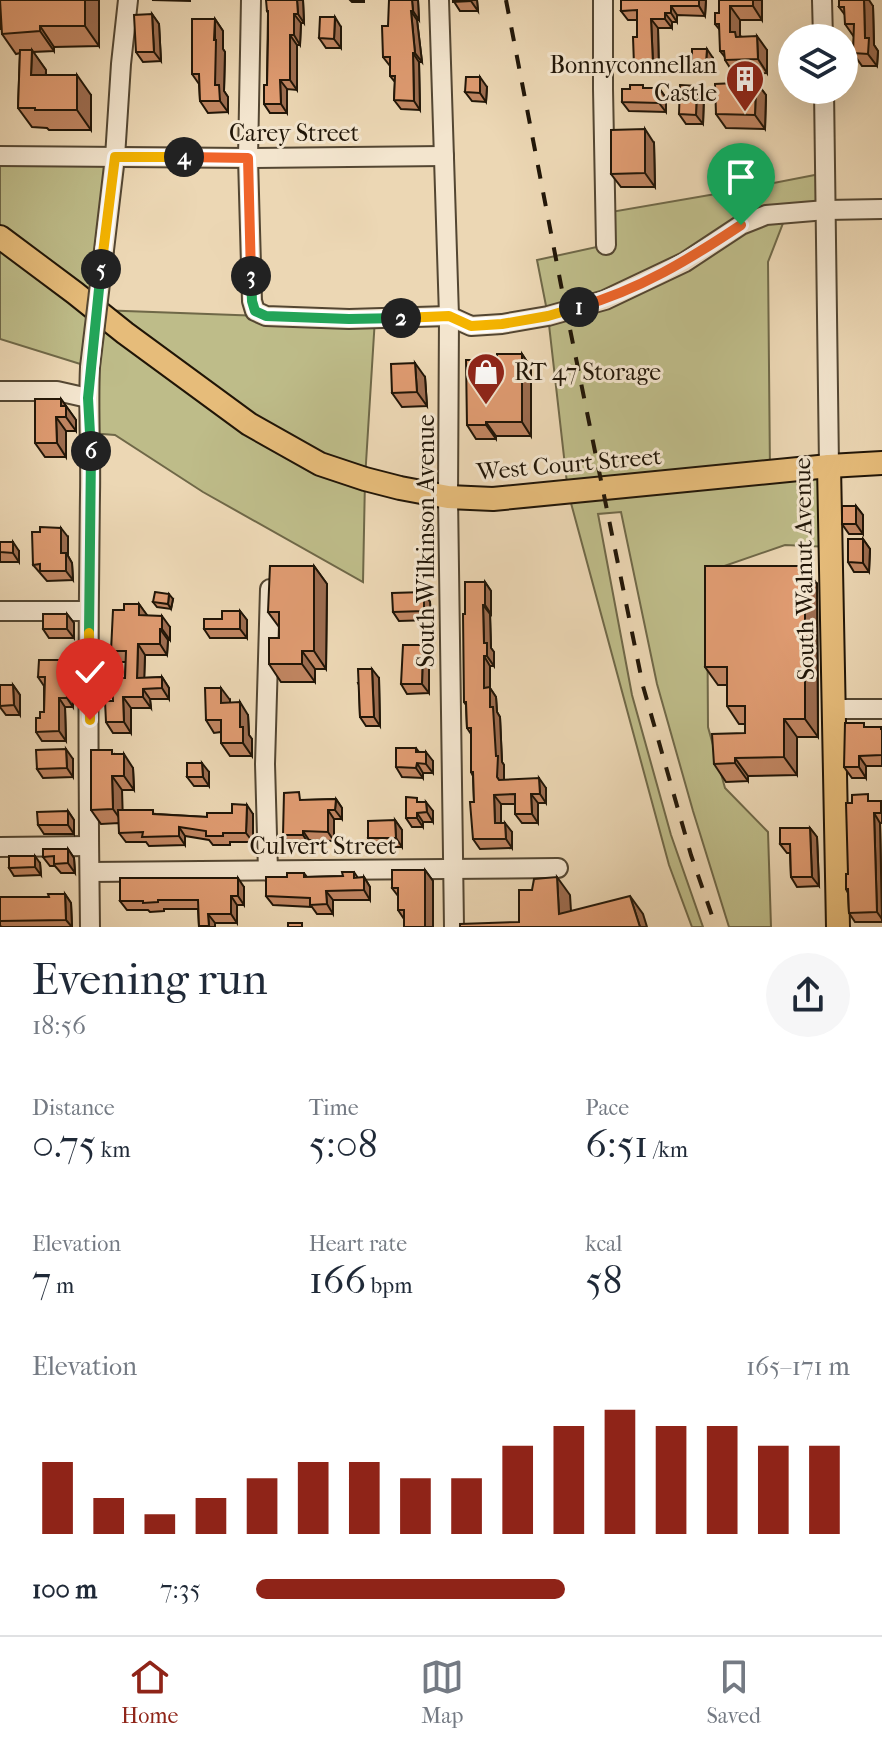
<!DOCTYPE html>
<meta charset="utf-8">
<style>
:root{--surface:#fff;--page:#f6f6f7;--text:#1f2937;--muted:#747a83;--line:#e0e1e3;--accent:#8f2418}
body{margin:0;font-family:"IM FELL French Canon",serif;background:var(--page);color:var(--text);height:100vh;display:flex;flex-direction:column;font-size:30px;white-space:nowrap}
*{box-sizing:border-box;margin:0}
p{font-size:26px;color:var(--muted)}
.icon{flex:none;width:44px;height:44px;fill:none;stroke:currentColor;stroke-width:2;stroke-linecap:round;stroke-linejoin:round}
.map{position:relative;height:927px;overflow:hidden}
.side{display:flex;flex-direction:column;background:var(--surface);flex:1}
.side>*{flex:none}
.controls{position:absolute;left:778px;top:24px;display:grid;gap:16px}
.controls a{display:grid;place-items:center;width:80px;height:80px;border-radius:50%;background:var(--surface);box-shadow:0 8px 32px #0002;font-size:40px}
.pin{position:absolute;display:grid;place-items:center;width:68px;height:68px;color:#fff;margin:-82px -34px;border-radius:50% 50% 50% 0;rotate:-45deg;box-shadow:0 0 8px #0007}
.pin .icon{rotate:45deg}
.km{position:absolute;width:40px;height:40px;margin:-20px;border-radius:50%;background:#222;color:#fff;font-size:22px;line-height:40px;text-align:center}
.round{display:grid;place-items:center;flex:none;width:84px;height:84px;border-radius:42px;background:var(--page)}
.head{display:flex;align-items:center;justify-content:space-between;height:136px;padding:0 32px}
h1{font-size:44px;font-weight:600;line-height:60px}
.metrics{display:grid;grid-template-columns:repeat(3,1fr);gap:12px;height:136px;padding:8px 32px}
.metrics div{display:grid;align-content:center}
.metrics b{font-size:40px;font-weight:600}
.metrics small{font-size:22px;font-weight:400}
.metrics p{font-size:22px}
.chart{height:224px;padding:16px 32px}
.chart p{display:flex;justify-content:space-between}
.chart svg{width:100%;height:144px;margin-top:8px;stroke:var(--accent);stroke-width:6}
ul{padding:0 32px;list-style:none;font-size:26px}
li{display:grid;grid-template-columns:128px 96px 1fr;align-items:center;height:60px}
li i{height:20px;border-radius:10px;background:var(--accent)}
.dock{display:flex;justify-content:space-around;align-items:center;height:112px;border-top:2px solid var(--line);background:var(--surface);font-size:22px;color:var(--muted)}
.dock a{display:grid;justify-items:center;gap:4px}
.dock .on{color:var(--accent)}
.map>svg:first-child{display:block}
.green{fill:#bebc89;stroke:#6f6848;stroke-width:2}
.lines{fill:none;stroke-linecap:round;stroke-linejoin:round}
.minor-casing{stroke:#534632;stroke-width:22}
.major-casing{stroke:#201507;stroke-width:26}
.minor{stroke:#f3e5ce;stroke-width:18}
.major{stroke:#e6bc7a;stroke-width:22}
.rail{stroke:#201507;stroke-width:4;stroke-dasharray:14 14;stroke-linecap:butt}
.minor-bridge-casing{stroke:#534632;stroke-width:22;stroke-linecap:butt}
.minor-bridge{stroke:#f3e5ce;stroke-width:18}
.wall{fill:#c08561;stroke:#201507;stroke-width:2}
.shaded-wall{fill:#9c6c4f;stroke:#201507;stroke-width:2}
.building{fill:#df9b71;stroke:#201507;stroke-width:2}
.split-1-casing{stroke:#fff;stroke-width:16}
.split-2-casing{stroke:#fff;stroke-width:16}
.split-3-casing{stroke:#fff;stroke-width:16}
.split-4-casing{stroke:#fff;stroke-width:16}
.split-5-casing{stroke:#fff;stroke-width:16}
.split-6-casing{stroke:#fff;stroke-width:16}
.split-7-casing{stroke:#fff;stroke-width:16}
.split-8-casing{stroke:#fff;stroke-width:16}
.split-1{stroke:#f0652b;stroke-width:10}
.split-2{stroke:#f5b400;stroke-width:10}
.split-3{stroke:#22a559;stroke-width:10}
.split-4{stroke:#f0652b;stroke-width:10}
.split-5{stroke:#f5b400;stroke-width:10}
.split-6{stroke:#22a559;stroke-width:10}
.split-7{stroke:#22a559;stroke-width:10}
.split-8{stroke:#f5b400;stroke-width:10}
.labels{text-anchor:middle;stroke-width:6;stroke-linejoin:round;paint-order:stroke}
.poi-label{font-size:24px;fill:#201507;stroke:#f3e5ce;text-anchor:end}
.street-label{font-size:24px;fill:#201507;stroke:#f3e5ce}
</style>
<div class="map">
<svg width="882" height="927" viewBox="0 0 882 927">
<rect width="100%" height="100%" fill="#ecd7b4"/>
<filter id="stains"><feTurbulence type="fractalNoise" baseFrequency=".0025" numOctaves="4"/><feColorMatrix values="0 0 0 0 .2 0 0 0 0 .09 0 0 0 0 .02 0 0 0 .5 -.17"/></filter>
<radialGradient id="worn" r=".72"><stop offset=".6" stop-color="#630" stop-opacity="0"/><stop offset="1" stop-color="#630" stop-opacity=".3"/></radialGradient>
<g class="green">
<path d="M0 156 115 157 98 310 266 316 375 318 365 479 363 582 203 492 115 435 90 433V367L0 339Z"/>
<path d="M825 173 826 210 787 213 768 262 770 471 829 466 830 547 785 545 707 572 708 727 725 788 768 832 771 927H729L693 811 657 684 621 512 598 514 632 695 671 835 703 927H692L669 865 568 492 548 316 537 260 606 245 605 213 733 191Z"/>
</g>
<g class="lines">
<defs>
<g id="minor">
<path d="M251 0 248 158 252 301 255 311 266 316 349 319 449 316 471 326 502 324 548 316 605 300 685 262 741 225 766 215 826 210 882 209"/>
<path d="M439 0 449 316 448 497 454 927"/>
<path d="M603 0V89L606 245"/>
<path d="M822 0 823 38"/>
<path d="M824 90 829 466"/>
<path d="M0 156 248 158 444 156"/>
<path d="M104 250 115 157 121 64 128 0"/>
<path d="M90 367C88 409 91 452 90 495 88 639 88 783 90 927"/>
<path d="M0 391H57L88 398"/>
<path d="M0 611H88"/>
<path d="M833 709H882"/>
<path d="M0 847 89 846"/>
<path d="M268 871 265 764 270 589"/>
<path d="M90 872 558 868"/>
</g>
<g id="major">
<path d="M0 237 75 293 125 333 249 424 320 464 365 479 400 488 448 497 493 499 829 466 882 463"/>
<path d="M829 466 838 927"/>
</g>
</defs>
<use href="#minor" class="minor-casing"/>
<use href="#major" class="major-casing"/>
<use href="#minor" class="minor"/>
<use href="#major" class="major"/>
<path class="rail" d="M506 0 561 285 643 686 691 855 716 927"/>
<defs>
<path id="minor-bridge" d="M90 367 104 250"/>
</defs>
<use href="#minor-bridge" class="minor-bridge-casing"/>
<use href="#minor-bridge" class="minor-bridge"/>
</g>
<g class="wall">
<path d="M0 0H99V46L54 47V51L33 52 46 70V75L91 95V130H49L47 128 32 127 18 108 20 53 16 54 2 34V29H0Z"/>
<path d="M152 0H190V1Z"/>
<path d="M303 0 304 23H301L300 45H297V90L287 89V113H270L264 104 267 85 268 13 267 11Z"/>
<path d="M350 0H364V2H352Z"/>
<path d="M418 0 419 20H417L422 62H419L420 110 401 109 394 100 395 82 390 76V66L383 57 388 26Z"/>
<path d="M453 0H477L478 11H460Z"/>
<path d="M706 0 705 16 677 15V22H672V28H658L659 73 640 74 634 65 637 37V20H628L621 11Z"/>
<path d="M719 0H762V20H740V36L767 50V73L734 74 725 60V57L720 51V30L715 24 719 13Z"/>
<path d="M873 6 874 45 878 51 877 66H862L853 53 854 37 845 24V15L839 7Z"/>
<path d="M152 14 159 24 161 61 143 62 136 52Z"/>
<path d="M215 19 223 31V49L225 52 224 91 228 97V112L208 113 200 101 199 84 192 74Z"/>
<path d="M341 27V48H326L319 38Z"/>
<path d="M713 58V72H698L692 62Z"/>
<path d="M756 82 766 95 765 129 726 128 716 114Z"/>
<path d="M697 86 704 95 703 124H686L679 114Z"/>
<path d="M487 87 486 102 472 101 465 92Z"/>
<path d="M645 88H659L666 98V112L629 111 622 102Z"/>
<path d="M654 143 655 187H621L611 174Z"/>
<path d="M522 354 531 368V436H496V439H476L467 425 497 360Z"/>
<path d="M425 377 427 406 402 407 392 393Z"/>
<path d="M61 399 76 420V431H66V457H45L35 443Z"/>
<path d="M856 506 863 515V534H849L842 524Z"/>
<path d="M68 537V556L72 563 73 580 47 581 33 565Z"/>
<path d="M863 539 870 549 869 572H854L848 562Z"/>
<path d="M0 542 19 551V562H0Z"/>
<path d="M314 566 327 584 326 669H315V682H281L269 664 279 638V627L268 612Z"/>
<path d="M485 582 491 591V614H490L491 648 494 652V666H490V688L496 697 497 712 500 717 502 762 504 765V780L546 788V803H538V823H522L515 814V804H501V823L512 832V848L480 849 473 839 474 802 473 776 471 772V734L467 728 466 705 464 702 465 614Z"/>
<path d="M817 584 818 737H797V775L748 776V781L726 782 714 764 745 733V724H739L727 706V685H718L705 667Z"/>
<path d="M424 592 430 602 431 620 399 621 393 612Z"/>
<path d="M173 599 171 609 157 607 153 602Z"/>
<path d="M139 604 147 616 170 627V640H168L167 655H145L144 678 162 677 169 688V699H150L151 708H131V733H113L106 722 113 701 125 678 126 662H119L111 651 124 610Z"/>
<path d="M240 611 247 620V638H210L204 629Z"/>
<path d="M67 614 74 623V638H49L43 629Z"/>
<path d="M429 655V693L407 694 401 684Z"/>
<path d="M66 660 72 670 73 707H65L66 741H42L36 732 44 712V686L38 677Z"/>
<path d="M379 678 380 726H366L360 717 359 685 358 683Z"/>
<path d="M0 685H13L20 695V715H6L0 707Z"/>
<path d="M230 700V703L248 715 249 735 252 739V756H230L221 743V732L214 733 206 720Z"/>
<path d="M866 727H881L882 728V766H866V778H852L844 767Z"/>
<path d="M416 748 419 752 433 761V773H423V778L402 777 396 767Z"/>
<path d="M115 754 133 768 134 790H122V810L156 814 207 817 253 814V842H230V845H213L209 840 185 836V845L149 846 146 842H126L119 833V823L101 824 91 810Z"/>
<path d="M73 759V777L43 778 37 769Z"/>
<path d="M209 772V786H194L187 777Z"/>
<path d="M336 799 342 808V819H334V841L309 840V844H290L283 835 305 800Z"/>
<path d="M873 801H881L882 803V823H880L882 922H855L849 913 848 893 846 889 848 874Z"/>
<path d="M420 802 433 811V822H423V827H412L406 818Z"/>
<path d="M68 811 74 820V834H44L38 825Z"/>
<path d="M395 820 402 830V847H375L368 838Z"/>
<path d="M810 828 817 837 819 886 797 887 791 877 790 853H787L780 844Z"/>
<path d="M68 849 74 858 75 873H61L55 866H50L43 857Z"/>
<path d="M40 863 41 875 14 876 9 868Z"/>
<path d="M425 870 433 881V927H404V919L398 910V896L392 888Z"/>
<path d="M354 872 358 878 364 877 370 887V900H333V914H317L312 907 273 905 266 896 287 877 304 873 307 877 343 876Z"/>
<path d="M244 887V905H237V923H215V927H199L198 909H164V911L150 912 148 910H127L120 901Z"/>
<path d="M65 894 71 903 72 927H2L0 926V897H49Z"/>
</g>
<g class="shaded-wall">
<path d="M85 0H99V46L85 26Z"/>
<path d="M297 0H303L304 23 298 14Z"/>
<path d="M412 0H418L419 20 413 11Z"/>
<path d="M471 0H477L478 11 471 1Z"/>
<path d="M699 0H706L705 16 699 6Z"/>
<path d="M753 0H762V20L753 6Z"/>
<path d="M864 0H869L873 6 874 45 878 51 877 66 868 54 865 38Z"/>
<path d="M671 6 677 15V22L671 13Z"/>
<path d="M730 6 740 20V38L745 45 730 32Z"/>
<path d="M411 11 417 20 422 62 415 53Z"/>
<path d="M665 13 672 22V28L665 19Z"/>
<path d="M152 14 159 24 161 61 154 52Z"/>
<path d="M294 14 301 23 300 45 294 35Z"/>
<path d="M335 17 341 27V48L334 39Z"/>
<path d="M215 19 223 31V49L225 52 224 91 228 97V112L220 101 215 85Z"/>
<path d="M651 19 658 28 659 73 653 64Z"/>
<path d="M40 26 54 47V51L40 31Z"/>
<path d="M290 35 297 45V90L290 80Z"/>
<path d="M757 36 767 50V73L758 59Z"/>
<path d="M707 49 713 58V72L706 63Z"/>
<path d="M32 50 46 70 45 95 31 75Z"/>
<path d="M413 53 419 62 420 110 414 101Z"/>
<path d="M77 75 91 95V130L77 110Z"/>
<path d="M480 77 487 87 486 102 480 93Z"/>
<path d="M280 80 287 89V113L281 104Z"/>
<path d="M756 82 766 95 765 129 755 115Z"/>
<path d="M697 86 704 95 703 124 696 115Z"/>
<path d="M659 88 666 98V112L659 103Z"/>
<path d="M645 129 654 143 655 187 645 173Z"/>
<path d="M522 354 531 368V436L522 422Z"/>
<path d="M415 363 425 377 427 406 417 392Z"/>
<path d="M61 399 76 420V431L66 417 61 406Z"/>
<path d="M56 417 66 431V457L57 443Z"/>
<path d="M486 422 496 436V439L486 425Z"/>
<path d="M856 506 863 515V534L856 524Z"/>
<path d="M61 528 68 537V556L72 563 73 580 66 571 61 553Z"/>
<path d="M863 539 870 549 869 572 863 563Z"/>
<path d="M13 542 19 551V562L13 553Z"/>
<path d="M314 566 327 584 326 669 314 651Z"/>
<path d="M805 566 817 584 818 737 805 719Z"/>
<path d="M485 582 491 591V614L485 605Z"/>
<path d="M424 592 430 602 431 620 424 611Z"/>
<path d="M169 594 173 599 171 609 168 604Z"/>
<path d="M139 604 147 615 146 626 139 615Z"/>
<path d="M483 605 490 614 491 648 494 652V666L487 656 484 643Z"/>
<path d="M240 611 247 620V638L240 629Z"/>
<path d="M67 614 74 623V638L67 629Z"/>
<path d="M162 616 170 627V640L162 629Z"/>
<path d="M160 629 168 640 167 655 160 644Z"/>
<path d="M138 644 145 655 144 688 137 678Z"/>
<path d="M423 645 429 655V693L422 684Z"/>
<path d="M302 651 315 669V682L302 664Z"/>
<path d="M484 656 490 666V688L496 697 497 712 500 717 502 762 504 765V786L505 790 497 777 490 707 484 688Z"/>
<path d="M66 660 72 670 73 707 67 698Z"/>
<path d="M372 669 379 678 380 726 374 717Z"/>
<path d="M162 677 169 688V699L162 688Z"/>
<path d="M13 685 20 695V715L14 705Z"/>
<path d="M221 688 230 700V716L221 703Z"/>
<path d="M143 689 150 699 151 708 143 697Z"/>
<path d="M123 697 131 708V733L124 722Z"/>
<path d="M59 698 65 707 66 741 59 731Z"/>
<path d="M240 702 248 715 249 735 252 739V756L243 743 240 727Z"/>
<path d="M784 719 797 737V775L784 757Z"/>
<path d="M66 749 73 759V777L67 768Z"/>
<path d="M426 752 433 761V773L426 764Z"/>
<path d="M124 754 133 768 134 790 124 776Z"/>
<path d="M859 756 866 766V778L859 767Z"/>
<path d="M735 758 748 776V781L735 763Z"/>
<path d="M202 763 209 772V786L203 777Z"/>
<path d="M417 763 423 773V778L416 768Z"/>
<path d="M112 776 122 790 123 823 113 809Z"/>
<path d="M539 778 546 788V803L540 794Z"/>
<path d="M531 794 538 803V823L532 814Z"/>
<path d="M494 795 501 804V833L495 823Z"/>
<path d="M336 799 342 808V819L335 810Z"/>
<path d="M426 802 433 811V822L427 812Z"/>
<path d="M247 805 253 814V842L246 833Z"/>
<path d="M328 810 334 819V841L328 832Z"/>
<path d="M68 811 74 820V834L68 825Z"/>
<path d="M417 813 423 822V827L417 818Z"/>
<path d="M874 813 880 823 882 919 877 912Z"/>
<path d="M395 820 402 830V847L396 838Z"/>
<path d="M505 823 512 832V848L506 839Z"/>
<path d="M179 827 185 836V845L179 836Z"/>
<path d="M810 828 817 837 819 886 812 877Z"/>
<path d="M303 831 309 840V844L303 835Z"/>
<path d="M68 849 74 858 75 873 68 863Z"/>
<path d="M35 856 40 863 41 875 35 867Z"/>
<path d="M425 870 433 881V927H425Z"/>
<path d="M364 877 370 887V900L364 890Z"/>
<path d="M557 877 570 895 572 927 559 914Z"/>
<path d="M238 878 244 887V905L238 896Z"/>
<path d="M326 891 333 900V914L327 904Z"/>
<path d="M65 894 71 903 72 927 66 920Z"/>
<path d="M231 896 237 905V923L231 914Z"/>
<path d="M630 896 643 914 647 927H640Z"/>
<path d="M208 914 215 923V927H210L209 926Z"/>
</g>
<g class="building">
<path d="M0 0H85V26H40V31L2 34Z"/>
<path d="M266 0H297L298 14H294V35H290V80H280L281 104H264V85H267L268 39V11H267Z"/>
<path d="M389 0H412L413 11H411L415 53H413L414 101 394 100 395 76H390V57H383L382 26H388Z"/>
<path d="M453 0H471V1L453 2Z"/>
<path d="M621 0H699V6H671V13H665V19H651L653 64 634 65 633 37H637V10L621 11Z"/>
<path d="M719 0H753V6H730V32H735L736 37 757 36 758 59 725 60 724 51H720L719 24H715V13H719Z"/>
<path d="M839 0H864L865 38H869L868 54 853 53 854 24H845L844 7H839Z"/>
<path d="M152 14 154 52H136L134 15Z"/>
<path d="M320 17H335L334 39 319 38Z"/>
<path d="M192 19H215L214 40H216L215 85H219L220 101H200L199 74H192Z"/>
<path d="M692 49H707L706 63 692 62Z"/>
<path d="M20 50H32L31 75H77V110H35V108H18Z"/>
<path d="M466 77H480V93L465 92Z"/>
<path d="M756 82 755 115 716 114 715 84Z"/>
<path d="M630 85H643V88H659V103L622 102V89H630Z"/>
<path d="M680 85 697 86 696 115 679 114Z"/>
<path d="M645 129V173L611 174V130Z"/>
<path d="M497 354H522V422H486V425H467L466 360H497Z"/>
<path d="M415 363 417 392 392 393 391 364Z"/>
<path d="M35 399H61V406H66V417H56L57 443H35Z"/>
<rect x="842" y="506" width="14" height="18"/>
<path d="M40 527 61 528V553H66V571H40V564L33 565 32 532H40Z"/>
<path d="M848 539H863V563L848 562Z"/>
<path d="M0 542H13V553L0 552Z"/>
<path d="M270 566H314V651H302V664H269V638H279V612H268Z"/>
<path d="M705 566H805V719H784V757L735 758V763L714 764 712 734 745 733V706H727V667H705Z"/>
<path d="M465 582H485V605H483L484 643H487V656H484V688L490 687V707H493L496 756H498L497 777 499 780 539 778 540 794H531L532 814H515V794L494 795 495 823H505L506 839H473L470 802H474L473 772H471V728H467L466 702H464L463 614H465Z"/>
<path d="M155 592 169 594 168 604 153 602Z"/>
<path d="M424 592V611L393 612 392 593Z"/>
<path d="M124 604H139V615L162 616V629H160V644H138L137 678 162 677V688L143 689V697H123L124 722H106L105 701H113L112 678H125L126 651H111L113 610H124Z"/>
<path d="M222 611H240V629H204V619H222Z"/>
<rect x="43" y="614" width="24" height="15"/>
<path d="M403 645H423L422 684H401Z"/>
<path d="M39 660H66L67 698H59V731L36 732V718H40V712H44L45 677H38Z"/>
<path d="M358 669H372L374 717H360Z"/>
<path d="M0 685H13L14 705 0 706Z"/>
<path d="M205 688H221V703L240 702V727H243V743H221V720H206Z"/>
<path d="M845 723H864V727H881V729H882V755L859 756V767H844Z"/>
<path d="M396 748H416V752H426V764L417 763 416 768 396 767Z"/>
<path d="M66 749 67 768 37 769 36 750Z"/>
<path d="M91 750H112V754H124V776H112L113 809 91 810Z"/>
<path d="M187 763H202L203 777H187Z"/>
<path d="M299 792 300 800 336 799 335 810H328V832L303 831V835H283L284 793Z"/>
<path d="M868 794V801H881V813H874L877 912 849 913 848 889H846V874H848L846 803H852V795Z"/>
<path d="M406 797 417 798V802H426L427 812 417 813V818H406Z"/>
<path d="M232 804 247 805 246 833H223V836H206V831L179 827V836L142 837 143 832 119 833 118 810H153V814L207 817V813H232Z"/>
<path d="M68 811V825H38L37 812Z"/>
<path d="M395 820 396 838H368V821Z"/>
<path d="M780 828H810L812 877H791L790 844H780Z"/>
<path d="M43 849H68V863L54 864V856L43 857Z"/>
<path d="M9 856H35V867L9 868Z"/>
<path d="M392 870H425V927H404V910H398V888H392Z"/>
<path d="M342 872H354V878L364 877V890L326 891 327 904 310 905V898L266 896V877H287V873H304V877L343 876Z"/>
<path d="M557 877 559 914 630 896 640 927H460V924L519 922V890H532L534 879Z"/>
<path d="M120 878H238V896H231V914H208L209 926H199L198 900H158V902L143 903V901H120Z"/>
<path d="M48 894H65L66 920 0 921V897H49Z"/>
<rect x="288" y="923" width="14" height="4"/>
</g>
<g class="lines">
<defs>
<path id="split-1" d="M579 307C639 290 690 259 741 225"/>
<path id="split-2" d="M401 318 449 316 471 326 502 324 548 316 579 307"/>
<path id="split-3" d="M251 276 252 301 255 311 266 316 349 319 401 318"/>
<path id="split-4" d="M184 157 248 158 251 276"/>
<path id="split-5" d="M101 269 115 157H184"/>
<path id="split-6" d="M91 451 88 398 101 269"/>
<path id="split-7" d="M89 633 91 451"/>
<path id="split-8" d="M89 633 90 720"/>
</defs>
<use href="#split-1" class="split-1-casing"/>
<use href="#split-2" class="split-2-casing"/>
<use href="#split-3" class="split-3-casing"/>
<use href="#split-4" class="split-4-casing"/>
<use href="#split-5" class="split-5-casing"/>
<use href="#split-6" class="split-6-casing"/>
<use href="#split-7" class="split-7-casing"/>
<use href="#split-8" class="split-8-casing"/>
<use href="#split-1" class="split-1"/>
<use href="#split-2" class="split-2"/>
<use href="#split-3" class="split-3"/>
<use href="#split-4" class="split-4"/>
<use href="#split-5" class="split-5"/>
<use href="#split-6" class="split-6"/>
<use href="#split-7" class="split-7"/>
<use href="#split-8" class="split-8"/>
</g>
<defs>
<symbol id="building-pin" viewBox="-11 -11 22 30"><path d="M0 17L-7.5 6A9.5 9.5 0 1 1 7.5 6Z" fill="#8f2418" stroke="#f3e5ce"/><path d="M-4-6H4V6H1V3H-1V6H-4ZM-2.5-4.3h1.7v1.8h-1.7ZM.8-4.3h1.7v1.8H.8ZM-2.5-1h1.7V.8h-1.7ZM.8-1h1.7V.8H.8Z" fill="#fff"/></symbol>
<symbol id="shop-pin" viewBox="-11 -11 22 30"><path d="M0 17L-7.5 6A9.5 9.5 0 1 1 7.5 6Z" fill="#8f2418" stroke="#f3e5ce"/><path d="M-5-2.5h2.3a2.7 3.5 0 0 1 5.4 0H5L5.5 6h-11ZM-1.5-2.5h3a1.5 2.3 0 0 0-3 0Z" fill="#fff"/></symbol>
</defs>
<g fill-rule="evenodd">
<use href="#building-pin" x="723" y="57" width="44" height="60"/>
<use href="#shop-pin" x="464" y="350" width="44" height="60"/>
</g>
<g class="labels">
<g class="poi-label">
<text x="717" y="73">Bonnyconnellan<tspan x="717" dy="28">Castle</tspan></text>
<text x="514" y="380" text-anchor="start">RT 47 Storage</text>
</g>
<g class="street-label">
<text x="294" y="141">Carey Street</text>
<text transform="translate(569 464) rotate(-5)" y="8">West Court Street</text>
<text transform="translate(426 541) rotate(-90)" y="8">South Wilkinson Avenue</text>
<text transform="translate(804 569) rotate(-91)" y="8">South Walnut Avenue</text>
<text x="323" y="854">Culvert Street</text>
</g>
</g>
<rect width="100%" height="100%" filter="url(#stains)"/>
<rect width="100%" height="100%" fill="url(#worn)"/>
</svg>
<div class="controls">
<a><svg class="icon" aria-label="layers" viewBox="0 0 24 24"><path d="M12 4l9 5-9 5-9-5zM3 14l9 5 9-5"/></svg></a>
</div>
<div class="pin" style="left:741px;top:225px;background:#1e9e55"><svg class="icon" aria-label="arrive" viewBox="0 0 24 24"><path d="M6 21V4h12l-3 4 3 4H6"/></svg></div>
<div class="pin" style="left:90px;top:720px;background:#d93025"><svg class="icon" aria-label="check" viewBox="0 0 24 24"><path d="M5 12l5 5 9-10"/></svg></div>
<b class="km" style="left:579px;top:307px">1</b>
<b class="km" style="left:401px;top:318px">2</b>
<b class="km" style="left:251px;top:276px">3</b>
<b class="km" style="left:184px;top:157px">4</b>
<b class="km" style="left:101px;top:269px">5</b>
<b class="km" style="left:91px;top:451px">6</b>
</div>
<section class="side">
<div class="head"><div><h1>Evening run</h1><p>18:56</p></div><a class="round"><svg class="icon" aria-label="share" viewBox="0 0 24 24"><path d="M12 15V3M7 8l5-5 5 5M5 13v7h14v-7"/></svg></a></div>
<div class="metrics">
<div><p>Distance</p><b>0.75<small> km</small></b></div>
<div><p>Time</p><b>5:08</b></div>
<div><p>Pace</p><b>6:51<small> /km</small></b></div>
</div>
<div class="metrics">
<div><p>Elevation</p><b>7<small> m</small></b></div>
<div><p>Heart rate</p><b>166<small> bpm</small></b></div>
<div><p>kcal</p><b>58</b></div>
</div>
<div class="chart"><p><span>Elevation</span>165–171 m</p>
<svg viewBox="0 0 160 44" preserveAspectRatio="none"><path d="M5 44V22M15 44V33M25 44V38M35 44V33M45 44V27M55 44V22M65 44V22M75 44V27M85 44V27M95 44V17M105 44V11M115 44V6M125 44V11M135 44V11M145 44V17M155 44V17"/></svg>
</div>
<ul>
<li><b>100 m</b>7:35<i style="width:52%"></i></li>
</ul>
</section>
<nav class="dock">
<a class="on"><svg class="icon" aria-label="home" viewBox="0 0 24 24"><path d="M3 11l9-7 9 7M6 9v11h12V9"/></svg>Home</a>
<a><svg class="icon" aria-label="map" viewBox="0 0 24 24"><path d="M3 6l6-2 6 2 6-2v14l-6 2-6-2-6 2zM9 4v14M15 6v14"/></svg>Map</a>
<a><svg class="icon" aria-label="saved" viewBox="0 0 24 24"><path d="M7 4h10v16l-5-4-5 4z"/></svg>Saved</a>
</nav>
